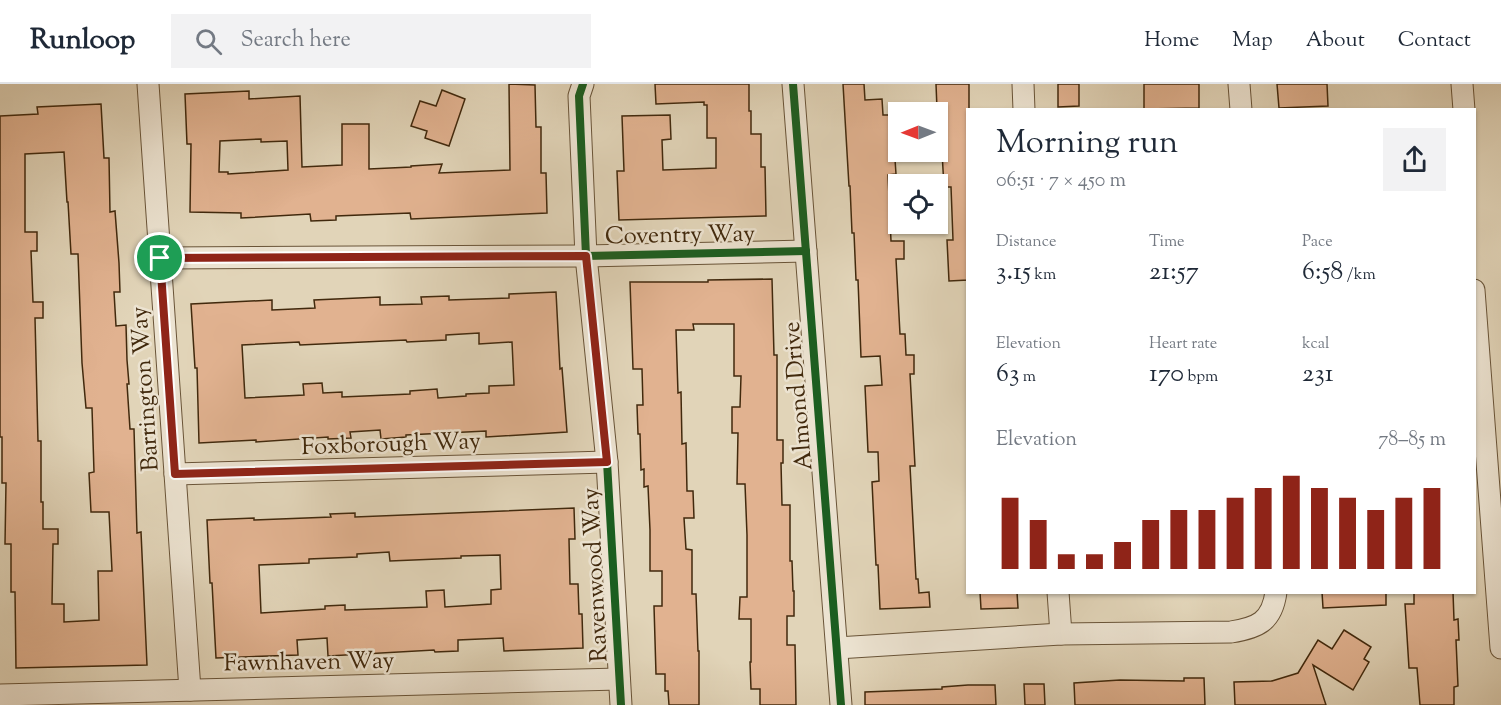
<!DOCTYPE html>
<meta charset="utf-8">
<style>
:root{--surface:#fff;--page:#f2f2f3;--text:#1f2937;--muted:#747a83;--line:#e0e1e3;--accent:#8f2418}
body{margin:0;font-family:"Sorts Mill Goudy",serif;background:var(--page);color:var(--text);height:100vh;display:flex;flex-direction:column;font-size:22px;white-space:nowrap}
*{box-sizing:border-box;margin:0}
p{font-size:20px;color:var(--muted)}
.icon{flex:none;width:33px;height:33px;fill:none;stroke:currentColor;stroke-width:2;stroke-linecap:round;stroke-linejoin:round}
.map{position:relative;flex:1;overflow:hidden}
.side{position:absolute;left:966px;top:24px;width:510px;height:486px;display:flex;flex-direction:column;background:var(--surface);border-radius:0px;box-shadow:0 2px 4px #0004}
.side>*{flex:none}
.needle{width:39px;rotate:269deg}
.tools{position:absolute;left:888px;top:18px;display:grid;gap:12px}
.tools a{display:grid;place-items:center;width:60px;height:60px;border-radius:0px;background:var(--surface);box-shadow:0 2px 4px #0004;font-size:30px}
.pin{position:absolute;display:grid;place-items:center;width:51px;height:51px;color:#fff;margin:-26px;border:3px solid #fff;border-radius:50%;box-shadow:0 2px 6px #0007}
.round{display:grid;place-items:center;flex:none;width:63px;height:63px;border-radius:0px;background:var(--page)}
.summary{display:flex;align-items:center;justify-content:space-between;height:102px;padding:0 30px}
h1{font-size:33px;font-weight:600;line-height:45px}
.figures{display:grid;grid-template-columns:repeat(3,1fr);gap:9px;height:102px;padding:6px 30px}
.figures div{display:grid;align-content:center}
.figures b{font-size:26px;font-weight:600}
.figures small{font-size:16px;font-weight:400}
.figures p{font-size:16px}
.chart{height:168px;padding:12px 30px}
.chart p{display:flex;justify-content:space-between}
.chart svg{width:100%;height:108px;margin-top:6px;stroke:var(--accent);stroke-width:6}
header{display:flex;align-items:center;gap:36px;box-sizing:border-box;height:84px;padding:0 30px;background:var(--surface);border-bottom:2px solid var(--line)}
header strong{font-size:28px}
nav{display:flex;gap:33px;margin-inline-start:auto;font-size:21px}
.search{width:420px;height:54px;background:var(--page);display:flex;align-items:center;gap:15px;box-sizing:border-box;padding:0 21px;border-radius:0px;color:var(--muted);font-size:22px}
.map>svg:first-child{display:block}
.building{fill:#e1b290;stroke:#41290d;stroke-width:1.5;fill-rule:evenodd}
.lines{fill:none;stroke-linecap:round;stroke-linejoin:round}
.minor-casing{stroke:#695438;stroke-width:23}
.minor{stroke:#ece3d1;stroke-width:21}
.cycleway-casing{stroke:#ece3d1;stroke-width:11}
.cycleway{stroke:#1b5e20;stroke-width:8}
.route-casing{stroke:#fff;stroke-width:12}
.route{stroke:#8f2418;stroke-width:8}
.labels{text-anchor:middle;stroke-width:5;stroke-linejoin:round;paint-order:stroke}
.street-label{font-size:24px;fill:#41290d;stroke:#ece3d1}
</style>
<header>
<strong>Runloop</strong>
<div class="search"><svg class="icon" aria-label="search" viewBox="0 0 24 24"><circle cx="10" cy="10" r="6"/><path d="M15 15l6 6"/></svg>Search here</div>
<nav><a>Home</a><a>Map</a><a>About</a><a>Contact</a></nav>
</header>
<div class="map">
<svg width="1501" height="621" viewBox="0 0 1501 621">
<rect width="100%" height="100%" fill="#e1d4b8"/>
<filter id="stains"><feTurbulence type="fractalNoise" baseFrequency=".00333" numOctaves="4"/><feColorMatrix values="0 0 0 0 .2 0 0 0 0 .09 0 0 0 0 .02 0 0 0 .5 -.17"/></filter>
<radialGradient id="worn" r=".72"><stop offset=".6" stop-color="#630" stop-opacity="0"/><stop offset="1" stop-color="#630" stop-opacity=".3"/></radialGradient>
<g class="building">
<path d="M509 0 535 1 536 43H541V89H546L547 129 411 135 410 129 336 132V136L311 137 310 130 241 134V129L190 128 191 60H187L185 10 249 7V15L300 12 302 83 342 81V40H369V85L411 83V82L442 80 439 89 510 86ZM261 55V58L287 57 288 86 228 90V88H219L220 57Z"/>
<path d="M655 0H749V27H751V50H761V83H765L766 132 619 136 617 87H624L622 32 670 31 671 55 662 56 663 86 716 84V54H707V21H704V18L656 20Z"/>
<path d="M843 0H864L865 16 882 15 883 31H892L896 90 888 91 891 157H904V175H896L900 250H905L906 271H914V290H910L915 382H910L916 495H918L919 509 929 508 930 523 880 525 878 481H876L872 398 879 397 878 368H868L865 302 882 301 880 272 861 273 858 196H856L854 149H852L850 102H849Z"/>
<path d="M936 0H969V26H968V196L949 197 947 156H953L951 103H944L941 50H938Z"/>
<path d="M1058 0H1079V22L1058 23Z"/>
<path d="M1144 0H1199V24L1144 25Z"/>
<path d="M1277 0H1327L1328 22 1279 24Z"/>
<path d="M442 6 465 15 449 62 425 54 427 47 411 42 420 17 436 22Z"/>
<path d="M101 20 104 74H109L110 128 115 127 119 179 120 208H114L116 242 126 241 127 276 129 300H127L130 345H134L137 449 141 448 147 581 16 584 15 508H11V460H5L6 399H2V353H0V32L38 30 37 23ZM64 68 67 118H68L71 170H78L82 279 86 324H92L94 388 89 389 91 428H109L112 487H98L99 536 64 538V520H52L53 460H58V445H43V418H41V357H38L35 234H43V218H33L31 167H37V148H25V70Z"/>
<path d="M772 195 774 271H777V356H783V379H781L782 421H790V477H792L793 507H794V532H787V561H795L796 621H760V605H751L750 578H751V535H739L740 513H747V451L745 400H737L738 349H732V323H740L741 292H734V240H693L694 246H676L678 309 681 308 682 360 686 359 687 407H693L694 434H684L686 465 692 466V510H696L698 567H699V621H669L668 607H665V590H656L654 522H662V487H650V446L648 402 644 403V385L641 386 640 350H638L637 321H643L642 285H633L630 198H708V196Z"/>
<path d="M556 208 560 285 562 284 567 348 486 353V347L406 351V353L381 355 380 346 350 348 351 354 328 355V353L256 358V356L199 359 197 284H195L191 220 272 216V226L315 224 314 216 380 213V221L422 220 421 213 449 212V216L509 214V210ZM479 249V260L512 258 514 301 489 302V309L466 310V312L438 314 437 305 410 307V310L342 313V308L323 309 322 299 303 300 304 311 245 314 242 261 299 258 300 261 406 256 407 258 446 256V251Z"/>
<path d="M574 424 575 455H569L570 500H578L579 530H582L583 564 504 567 503 554 458 556V567L435 568 434 566 328 572 327 554 297 556 298 571 216 574 212 499H210L207 436 254 434V436L331 433 330 430 355 429V433ZM389 468 390 477 461 474V472L500 471 501 505 491 506V520L445 523 444 506 426 507 427 523 345 526V521L325 522V525L261 529 259 481 309 479V475L357 473V470Z"/>
<path d="M980 508H1017L1018 524 981 525Z"/>
<path d="M1322 508H1386V521L1323 524Z"/>
<path d="M1414 508H1453L1454 536 1458 535 1459 556H1456L1458 602 1454 603V621H1420L1417 584H1409L1405 520H1414Z"/>
<path d="M1344 546 1371 563 1364 575 1369 578 1353 606 1313 581 1326 621H1235L1234 598 1272 597 1298 589 1318 556 1332 565Z"/>
<path d="M1184 594H1204L1205 621H1075L1074 599 1120 596 1184 597Z"/>
<path d="M1024 600H1044L1045 621H1025Z"/>
<path d="M968 601H995L996 621H865V608L942 605V603Z"/>
</g>
<g class="lines">
<defs>
<g id="minor">
<path d="M148 0 190 606"/>
<path d="M583 0 579 12 586 172 607 378 621 621"/>
<path d="M793 0 841 621"/>
<path d="M1023 0 1024 26"/>
<path d="M1239 0 1241 26"/>
<path d="M1462 0 1464 26"/>
<path d="M160 174 586 172 806 167"/>
<path d="M1474 206 1501 564"/>
<path d="M175 390 607 378"/>
<path d="M1058 508 1061 550"/>
<path d="M837 564 1061 550 1231 548C1257 544 1272 538 1276 508"/>
<path d="M0 611 619 595"/>
</g>
</defs>
<use href="#minor" class="minor-casing"/>
<use href="#minor" class="minor"/>
<defs>
<g id="cycleway">
<path d="M583 0 579 12 586 172 607 378 621 621"/>
<path d="M793 0 841 621"/>
<path d="M160 174 586 172 806 167"/>
</g>
</defs>
<use href="#cycleway" class="cycleway-casing"/>
<use href="#cycleway" class="cycleway"/>
</g>
<g class="lines">
<defs>
<path id="route" d="M586 172 607 378 175 390 160 174Z"/>
</defs>
<use href="#route" class="route-casing"/>
<use href="#route" class="route"/>
</g>
<g class="labels">
<g class="street-label">
<text transform="translate(680 150) rotate(-1)" y="8">Coventry Way</text>
<text transform="translate(144 305) rotate(-94)" y="8">Barrington Way</text>
<text transform="translate(797 312) rotate(-95)" y="8">Almond Drive</text>
<text transform="translate(391 359) rotate(-2)" y="8">Foxborough Way</text>
<text transform="translate(594 491) rotate(-93)" y="8">Ravenwood Way</text>
<text transform="translate(309 577) rotate(-1)" y="8">Fawnhaven Way</text>
</g>
</g>
<rect width="100%" height="100%" filter="url(#stains)"/>
<rect width="100%" height="100%" fill="url(#worn)"/>
</svg>
<div class="tools">
<a><svg class="needle" viewBox="-14 -14 28 28"><path d="M0-13l5 13h-10z" fill="#e53935"/><path d="M0 13l5-13h-10z" fill="#747a83"/></svg></a>
<a><svg class="icon" aria-label="locate" viewBox="0 0 24 24"><circle cx="12" cy="12" r="6"/><path d="M12 2v4M12 18v4M2 12h4M18 12h4"/></svg></a>
</div>
<div class="pin" style="left:160px;top:174px;background:#1e9e55"><svg class="icon" aria-label="arrive" viewBox="0 0 24 24"><path d="M6 21V4h12l-3 4 3 4H6"/></svg></div>
<section class="side">
<div class="summary"><div><h1>Morning run</h1><p>06:51 · 7 × 450 m</p></div><a class="round"><svg class="icon" aria-label="share" viewBox="0 0 24 24"><path d="M12 15V3M7 8l5-5 5 5M5 13v7h14v-7"/></svg></a></div>
<div class="figures">
<div><p>Distance</p><b>3.15<small> km</small></b></div>
<div><p>Time</p><b>21:57</b></div>
<div><p>Pace</p><b>6:58<small> /km</small></b></div>
</div>
<div class="figures">
<div><p>Elevation</p><b>63<small> m</small></b></div>
<div><p>Heart rate</p><b>170<small> bpm</small></b></div>
<div><p>kcal</p><b>231</b></div>
</div>
<div class="chart"><p><span>Elevation</span>78–85 m</p>
<svg viewBox="0 0 160 44" preserveAspectRatio="none"><path d="M5 44V15M15 44V24M25 44V38M35 44V38M45 44V33M55 44V24M65 44V20M75 44V20M85 44V15M95 44V11M105 44V6M115 44V11M125 44V15M135 44V20M145 44V15M155 44V11"/></svg>
</div>
</section>
</div>
